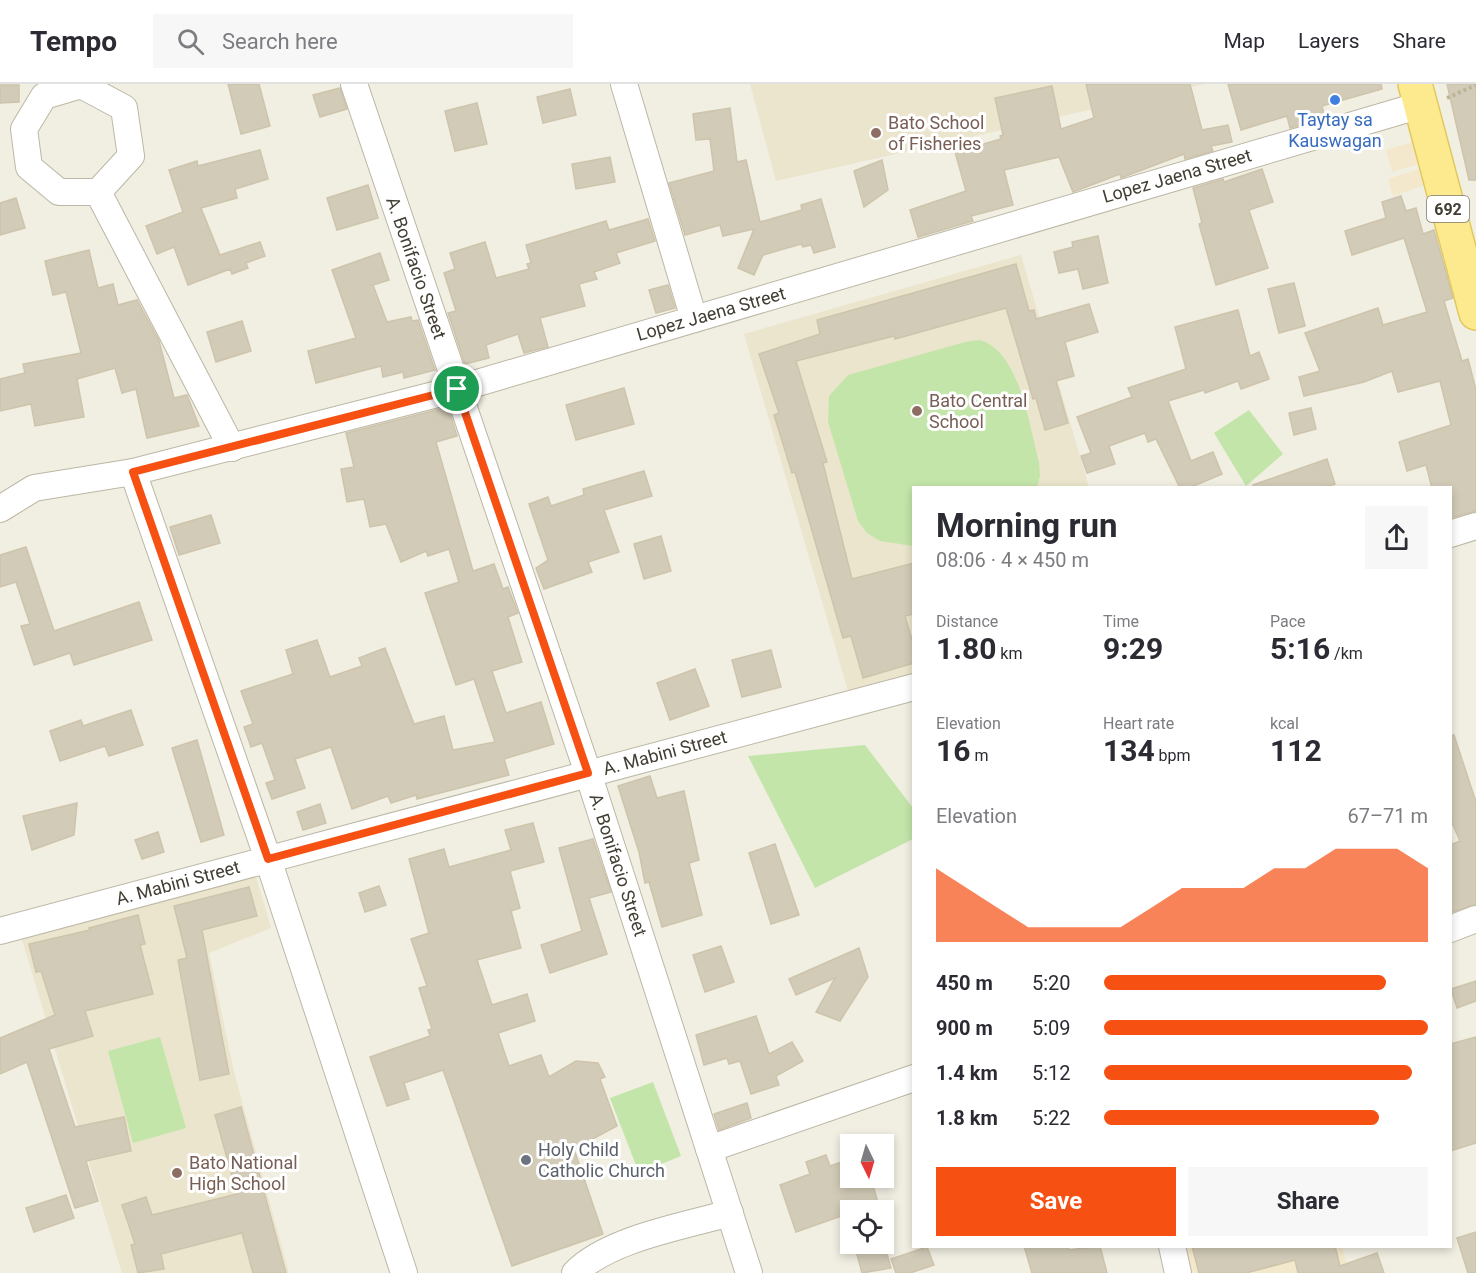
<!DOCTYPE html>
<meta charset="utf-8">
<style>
:root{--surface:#fff;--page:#f7f7f7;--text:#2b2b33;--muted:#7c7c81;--line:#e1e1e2;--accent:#f75013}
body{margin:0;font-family:Roboto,sans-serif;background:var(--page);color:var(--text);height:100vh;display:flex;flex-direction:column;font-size:22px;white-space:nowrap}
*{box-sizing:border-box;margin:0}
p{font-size:20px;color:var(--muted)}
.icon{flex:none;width:33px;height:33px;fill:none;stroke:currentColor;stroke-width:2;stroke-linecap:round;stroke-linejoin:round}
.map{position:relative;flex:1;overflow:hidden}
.details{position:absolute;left:912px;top:402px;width:540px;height:762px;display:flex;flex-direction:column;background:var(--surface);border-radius:0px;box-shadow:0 3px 9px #0003}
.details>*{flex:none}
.needle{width:39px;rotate:175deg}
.fabs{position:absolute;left:840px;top:1050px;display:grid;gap:12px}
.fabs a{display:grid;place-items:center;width:54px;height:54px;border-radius:0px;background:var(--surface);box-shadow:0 3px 9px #0003;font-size:30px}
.pin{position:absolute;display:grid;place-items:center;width:51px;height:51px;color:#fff;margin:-26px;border:3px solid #fff;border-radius:50%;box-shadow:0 2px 6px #0007}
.round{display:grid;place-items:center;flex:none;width:63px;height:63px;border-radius:0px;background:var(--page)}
.head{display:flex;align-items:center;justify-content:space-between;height:102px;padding:0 24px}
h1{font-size:33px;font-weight:700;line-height:45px}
.metrics{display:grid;grid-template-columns:repeat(3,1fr);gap:9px;height:102px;padding:6px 24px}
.metrics div{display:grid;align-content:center}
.metrics b{font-size:30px;font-weight:700}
.metrics small{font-size:16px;font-weight:400}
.metrics p{font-size:16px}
.chart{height:168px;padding:12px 24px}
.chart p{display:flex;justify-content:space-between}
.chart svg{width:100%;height:108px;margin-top:6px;fill:var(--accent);opacity:.7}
.action{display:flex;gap:12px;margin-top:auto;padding:12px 24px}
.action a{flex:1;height:69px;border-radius:0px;background:var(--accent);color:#fff;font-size:24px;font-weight:700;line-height:69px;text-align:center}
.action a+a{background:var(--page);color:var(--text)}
ul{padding:0 24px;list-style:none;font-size:20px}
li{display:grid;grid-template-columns:96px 72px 1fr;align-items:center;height:45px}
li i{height:15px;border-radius:8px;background:var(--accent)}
header{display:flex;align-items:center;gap:36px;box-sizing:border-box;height:84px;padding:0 30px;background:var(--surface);border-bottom:2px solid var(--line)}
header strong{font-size:28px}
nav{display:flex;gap:33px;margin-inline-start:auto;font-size:21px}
.search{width:420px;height:54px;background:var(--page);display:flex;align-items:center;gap:15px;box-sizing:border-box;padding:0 21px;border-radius:0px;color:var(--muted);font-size:22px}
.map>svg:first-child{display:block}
.commercial{fill:#f4e8cc}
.education{fill:#eae5cc}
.green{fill:#c4e5aa}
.building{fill:#d2cbb8;stroke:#cdc4ab;stroke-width:1.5}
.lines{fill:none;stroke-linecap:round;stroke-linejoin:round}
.minor-casing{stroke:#bcb7a5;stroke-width:28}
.major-casing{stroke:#e1c960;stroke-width:36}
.path{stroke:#bdb496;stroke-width:4;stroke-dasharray:3 3;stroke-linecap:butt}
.minor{stroke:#fff;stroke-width:26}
.major{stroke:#fdea8f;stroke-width:33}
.route-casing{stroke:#fff;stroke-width:12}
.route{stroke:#f75013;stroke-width:8}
.shop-dot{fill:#3f7fe0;stroke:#fff;stroke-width:2}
.education-dot{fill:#8d6e63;stroke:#fff;stroke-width:2}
.worship-dot{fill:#6b7280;stroke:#fff;stroke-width:2}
.labels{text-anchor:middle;stroke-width:6;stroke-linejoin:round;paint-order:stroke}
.shield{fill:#fff;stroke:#7b7870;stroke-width:1.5}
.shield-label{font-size:16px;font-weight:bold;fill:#423e33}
.shop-label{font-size:18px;fill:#366cbe;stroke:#fff}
.education-label{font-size:18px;fill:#785e54;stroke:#fff;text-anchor:start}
.street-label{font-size:18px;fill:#423e33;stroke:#fff}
.worship-label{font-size:18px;fill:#5b616d;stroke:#fff;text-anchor:start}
</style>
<header>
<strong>Tempo</strong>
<div class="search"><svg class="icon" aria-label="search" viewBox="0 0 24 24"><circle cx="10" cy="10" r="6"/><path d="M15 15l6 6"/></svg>Search here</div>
<nav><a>Map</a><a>Layers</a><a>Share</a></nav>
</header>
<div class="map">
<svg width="1476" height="1189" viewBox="0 0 1476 1189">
<rect width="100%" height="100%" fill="#f1eee2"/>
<g class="commercial">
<path d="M1416 57 1422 79 1392 88 1386 66Z"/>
<path d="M1422 84 1428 100 1393 112 1388 95Z"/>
<path d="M1179 1163H1342L1349 1189H1187Z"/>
</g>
<g class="education">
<path d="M750 0H1204L776 97Z"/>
<path d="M1021 171 1089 403 914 404 913 591 849 610 744 250Z"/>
<path d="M255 789 271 844 209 869 234 988 289 1189H122L22 855Z"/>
</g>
<g class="green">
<path d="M980 256C1020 268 1029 341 1039 378L1040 392 1037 403 914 404 913 462 880 457 867 449 858 437 828 338 829 312 848 291 965 258Z"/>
<path d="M1249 326 1283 370 1246 402 1214 349Z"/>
<path d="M865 661 913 724V755L815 804 748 672Z"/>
<path d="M160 953 186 1044 133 1059 108 967Z"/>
<path d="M653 998 681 1072 639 1089 610 1014Z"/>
</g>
<g class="building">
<path d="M228 0H259L270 42 241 50Z"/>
<path d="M1086 0H1190L1202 46 1228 41 1232 58 1211 62 1213 67 1185 75 1184 70 1121 94 1120 90 1073 108 1059 73 1004 86 1013 121 971 132 973 137 918 153 910 126 966 107 955 68 1001 55 1000 52 1003 51 995 14 1052 2 1061 45 1094 34Z"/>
<path d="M1228 0H1381L1382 5 1322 22 1325 34 1290 44 1287 32 1241 46Z"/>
<path d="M1447 0H1476V96H1469Z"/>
<path d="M0 1H19V18L0 19Z"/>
<path d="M340 4 347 25 320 33 313 11Z"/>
<path d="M570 5 576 31 543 39 537 13Z"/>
<path d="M477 19 487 60 455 67 445 27Z"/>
<path d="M730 24 737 78 746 76 760 138 802 126 801 121 821 115 835 163 814 169 811 161 803 163 801 160 763 171 754 191 738 184 754 145 723 152 720 141 685 151 669 99 714 87 710 55 696 56 693 30Z"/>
<path d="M260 66 268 95 235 105 237 114 201 124 220 171 260 158 265 172 246 179 248 184 232 190 230 185 188 201 174 163 157 170 146 142 183 128 169 86 197 77 198 82Z"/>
<path d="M610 73 615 98 576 105 572 80Z"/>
<path d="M882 76 888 106 864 123 854 87Z"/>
<path d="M1262 85 1273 118 1249 126 1268 184 1216 201 1199 140 1202 139 1193 104 1223 95 1224 98Z"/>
<path d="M368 101 378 134 337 146 327 114Z"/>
<path d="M1401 112 1406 127 1416 124 1423 150 1434 146 1453 214 1444 217 1462 277 1468 275 1476 306V427L1450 434V404H1432L1426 381 1407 387 1399 358 1451 341 1440 297 1398 308 1392 287 1364 298 1304 312 1299 293 1320 287 1305 249 1378 224 1383 241 1427 228 1404 154 1352 171 1345 147 1386 134 1382 118Z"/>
<path d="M16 114 25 144 0 151V119Z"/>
<path d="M648 135 655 157 616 169 620 179 594 188 597 195 579 200 585 222 540 234 548 263 524 269 518 250 486 261 489 274 465 280 448 229 456 227 444 189 455 185 450 169 485 158 496 194 529 185 527 180 531 179 526 161 606 137 609 146Z"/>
<path d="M1098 152 1108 199 1083 205 1078 185 1059 189 1054 168 1073 163 1072 158Z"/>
<path d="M89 166 98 204 113 200 118 221 137 216 159 257 174 314 187 311 199 342 147 354 136 305 122 309 115 284 77 295 84 333 35 342 31 320 0 327V295L25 289 23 280 81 269 66 208 53 211 45 177Z"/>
<path d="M380 169 389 196 373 201 387 238 411 233 412 237 418 236 435 286 404 294 403 288 383 293 381 282 316 299 308 267 356 254 332 186Z"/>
<path d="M1016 180 1029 227 1034 226 1036 235 1089 220 1098 248 1065 258 1074 292 1056 297 1068 339 1045 346 1036 314 1033 315 1006 224 895 255 894 252 796 277 827 378 823 379 852 495 914 479V530L905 532 914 563V579L863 594 851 552 843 554 795 388 792 389 774 331 779 329 759 270 820 250 817 236Z"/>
<path d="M1294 199 1305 242 1279 249 1268 205Z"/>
<path d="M668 201 675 224 656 229 649 206Z"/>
<path d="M1238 226 1250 272 1259 268 1269 295 1241 305 1238 297 1205 309 1204 306 1168 317 1191 377 1213 368 1222 390 1189 404H1180L1156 355 1148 358 1145 349 1109 362 1115 380 1087 389 1081 372 1091 369 1077 333 1132 313 1128 304 1186 285 1175 243Z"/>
<path d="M242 237 251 267 216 278 207 248Z"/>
<path d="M624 304 634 340 576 356 566 321Z"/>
<path d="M448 323 457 352 436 358 473 487 494 480 503 505 508 503 518 529 508 533 522 578 492 587 506 629 541 618 554 660 504 675 509 691 417 715 416 711 391 719 388 712 352 725 331 663 295 675 305 704 272 715 266 699 275 696 262 659 251 663 244 643 253 640 241 607 293 590 286 566 317 556 330 593 362 582 359 574 385 564 414 640 444 632 453 666 495 658 474 595 456 601 425 509 459 498 449 465 428 472 426 467 401 478 386 440 370 443 364 415 347 418 341 385 354 383 346 349Z"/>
<path d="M1311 324 1316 345 1294 351 1289 329Z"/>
<path d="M1327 375 1335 400 1322 404H1254L1253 401Z"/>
<path d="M644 387 652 412 604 426 619 468 588 478 592 488 544 505 536 484 548 476 529 420 548 413 551 422 584 411 583 405Z"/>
<path d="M211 431 220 459 179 471 170 443Z"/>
<path d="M661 452 671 487 644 495 634 460Z"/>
<path d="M26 463 54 547 139 518 152 556 74 581 70 569 34 581 21 542 30 540 16 498 0 503V471Z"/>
<path d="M771 566 781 603 742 613 732 576Z"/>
<path d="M695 585 709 622 670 636 657 599Z"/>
<path d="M131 626 143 661 109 672 105 662 60 677 50 647 81 636 83 642Z"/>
<path d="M1454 651 1476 718V820L1450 829V761L1460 757 1450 734V652Z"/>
<path d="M197 656 224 751 201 758 172 664Z"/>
<path d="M650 692 657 714 684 707 699 776 689 779 702 831 662 843 649 798 645 799 639 768 618 702Z"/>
<path d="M77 719 74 751 32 766 23 732Z"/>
<path d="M320 720 326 739 303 746 297 728Z"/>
<path d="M533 739 544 778 510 787 520 824 511 827 521 864 477 876 492 921 527 910 535 937 498 949 509 982 541 971 549 993 576 977 598 979 605 993 600 995 617 1042 574 1065 603 1150 512 1182 443 986 404 999 409 1015 387 1022 370 973 430 952 428 946 432 945 419 904 427 902 411 855 429 849 409 775 444 765 449 783 511 766 505 746Z"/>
<path d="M158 748 164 768 142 775 135 756Z"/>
<path d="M593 755 611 808 589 814 607 870 550 889 541 861 582 847 559 764Z"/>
<path d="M775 760 799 831 771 840 749 769Z"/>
<path d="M379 802 386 821 365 828 359 809Z"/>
<path d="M249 803 257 832 202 846 229 990 200 996 178 876 187 874 174 822Z"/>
<path d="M138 831 145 860 140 861 153 910 85 927 93 952 49 965 75 1043 124 1033 131 1067 86 1077 98 1117 75 1124 27 978 0 990V954L55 931 41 887 36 888 29 860 90 846 89 844Z"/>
<path d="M721 862 734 898 705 908 693 871Z"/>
<path d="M859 864 868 893 840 937 816 928 835 894 796 911 789 895Z"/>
<path d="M1476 897V917L1457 924 1451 905Z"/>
<path d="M756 932 769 970 792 958 803 977 776 992 779 1001 751 1010 740 977 729 980 727 974 704 981 696 951Z"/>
<path d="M1476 953V1059L1450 1067V960Z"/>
<path d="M747 1019 751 1034 719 1046 714 1030Z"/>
<path d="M241 1023 286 1189H253L242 1149 161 1170 164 1185 138 1189 131 1161 135 1160 122 1121 146 1113 152 1131 237 1110 215 1031Z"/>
<path d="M826 1071 830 1082 850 1075V1094H871L878 1119 796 1148 780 1101 810 1090 806 1078Z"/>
<path d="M66 1111 74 1134 34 1148 26 1124Z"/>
<path d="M1476 1148V1189H1468L1457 1154Z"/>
<path d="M866 1160H884L891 1184 862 1189 855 1163Z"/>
<path d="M1024 1162H1068L1069 1166 1100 1162 1107 1189H1032Z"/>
<path d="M1192 1162H1335L1340 1182 1377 1169 1384 1189H1298L1295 1176 1246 1189H1199Z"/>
<path d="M927 1163 934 1181 910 1189H896L891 1175Z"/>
</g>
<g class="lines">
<defs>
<g id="minor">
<path d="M354 0 588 689 749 1189"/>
<path d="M624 0 694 235"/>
<path d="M81 1 124 24 131 72 98 108H59L29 83 24 45 44 12Z"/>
<path d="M98 108 232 364"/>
<path d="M133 388 268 775 404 1189"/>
<path d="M0 425 34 404 133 388 457 305 1421 21"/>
<path d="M1450 450 1476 442"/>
<path d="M1450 845 1476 835"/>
<path d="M0 847 914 603"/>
<path d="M709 1065 914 994"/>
<path d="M1172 1162 1178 1189"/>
<path d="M575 1189C608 1155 684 1142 730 1129"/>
</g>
<path id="major" d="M1415 0 1476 229"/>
</defs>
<use href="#minor" class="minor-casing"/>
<use href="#major" class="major-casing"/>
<path class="path" d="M1447 14 1476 1"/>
<use href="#minor" class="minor"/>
<use href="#major" class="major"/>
</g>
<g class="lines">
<defs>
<path id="route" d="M457 305 588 689 268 775 133 388Z"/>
</defs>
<use href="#route" class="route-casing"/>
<use href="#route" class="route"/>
</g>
<circle class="shop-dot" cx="1335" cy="16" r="6"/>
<g class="education-dot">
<circle cx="876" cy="49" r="6"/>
<circle cx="917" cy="327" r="6"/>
<circle cx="177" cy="1089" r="6"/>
</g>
<circle class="worship-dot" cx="526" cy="1076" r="6"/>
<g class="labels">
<rect class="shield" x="1427" y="112" width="42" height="26" rx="4.5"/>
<g class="shield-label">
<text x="1448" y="131">692</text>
</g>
<g class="shop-label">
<text x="1335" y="42">Taytay sa<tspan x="1335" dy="21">Kauswagan</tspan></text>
</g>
<g class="education-label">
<text x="888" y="45">Bato School<tspan x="888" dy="21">of Fisheries</tspan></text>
<text x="929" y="323">Bato Central<tspan x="929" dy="21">School</tspan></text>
<text x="189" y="1085">Bato National<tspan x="189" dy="21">High School</tspan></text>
</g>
<g class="street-label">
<text transform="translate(1177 92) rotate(-16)" y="6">Lopez Jaena Street</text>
<text transform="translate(416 184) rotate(71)" y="6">A. Bonifacio Street</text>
<text transform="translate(711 230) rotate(-16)" y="6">Lopez Jaena Street</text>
<text transform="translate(665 669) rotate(-15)" y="6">A. Mabini Street</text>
<text transform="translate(618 781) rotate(72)" y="6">A. Bonifacio Street</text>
<text transform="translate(178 799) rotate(-15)" y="6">A. Mabini Street</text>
</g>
<g class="worship-label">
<text x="538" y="1072">Holy Child<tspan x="538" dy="21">Catholic Church</tspan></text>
</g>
</g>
</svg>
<div class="fabs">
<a><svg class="needle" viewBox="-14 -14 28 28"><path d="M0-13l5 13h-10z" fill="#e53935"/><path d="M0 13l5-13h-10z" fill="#7c7c81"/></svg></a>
<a><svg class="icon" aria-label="locate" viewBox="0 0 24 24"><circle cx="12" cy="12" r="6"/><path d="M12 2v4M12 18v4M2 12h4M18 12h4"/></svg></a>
</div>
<div class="pin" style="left:457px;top:305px;background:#1e9e55"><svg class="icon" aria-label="arrive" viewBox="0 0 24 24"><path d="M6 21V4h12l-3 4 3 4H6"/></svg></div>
<section class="details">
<div class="head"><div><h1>Morning run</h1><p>08:06 · 4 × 450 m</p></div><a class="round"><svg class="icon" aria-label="share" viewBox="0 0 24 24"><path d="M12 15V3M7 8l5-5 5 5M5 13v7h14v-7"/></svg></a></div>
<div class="metrics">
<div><p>Distance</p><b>1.80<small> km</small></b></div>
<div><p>Time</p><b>9:29</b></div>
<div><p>Pace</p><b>5:16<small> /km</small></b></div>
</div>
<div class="metrics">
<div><p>Elevation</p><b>16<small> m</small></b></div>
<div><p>Heart rate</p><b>134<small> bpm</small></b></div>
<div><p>kcal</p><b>112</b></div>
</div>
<div class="chart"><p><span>Elevation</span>67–71 m</p>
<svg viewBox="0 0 160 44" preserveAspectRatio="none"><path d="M0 44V14L10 22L20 30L30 38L40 38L50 38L60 38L70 30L80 22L90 22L100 22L110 14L120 14L130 6L140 6L150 6L160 14V44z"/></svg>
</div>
<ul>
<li><b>450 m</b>5:20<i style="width:87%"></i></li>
<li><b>900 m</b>5:09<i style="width:100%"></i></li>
<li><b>1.4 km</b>5:12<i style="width:95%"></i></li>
<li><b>1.8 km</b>5:22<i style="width:85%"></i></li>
</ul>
<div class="action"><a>Save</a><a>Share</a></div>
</section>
</div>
